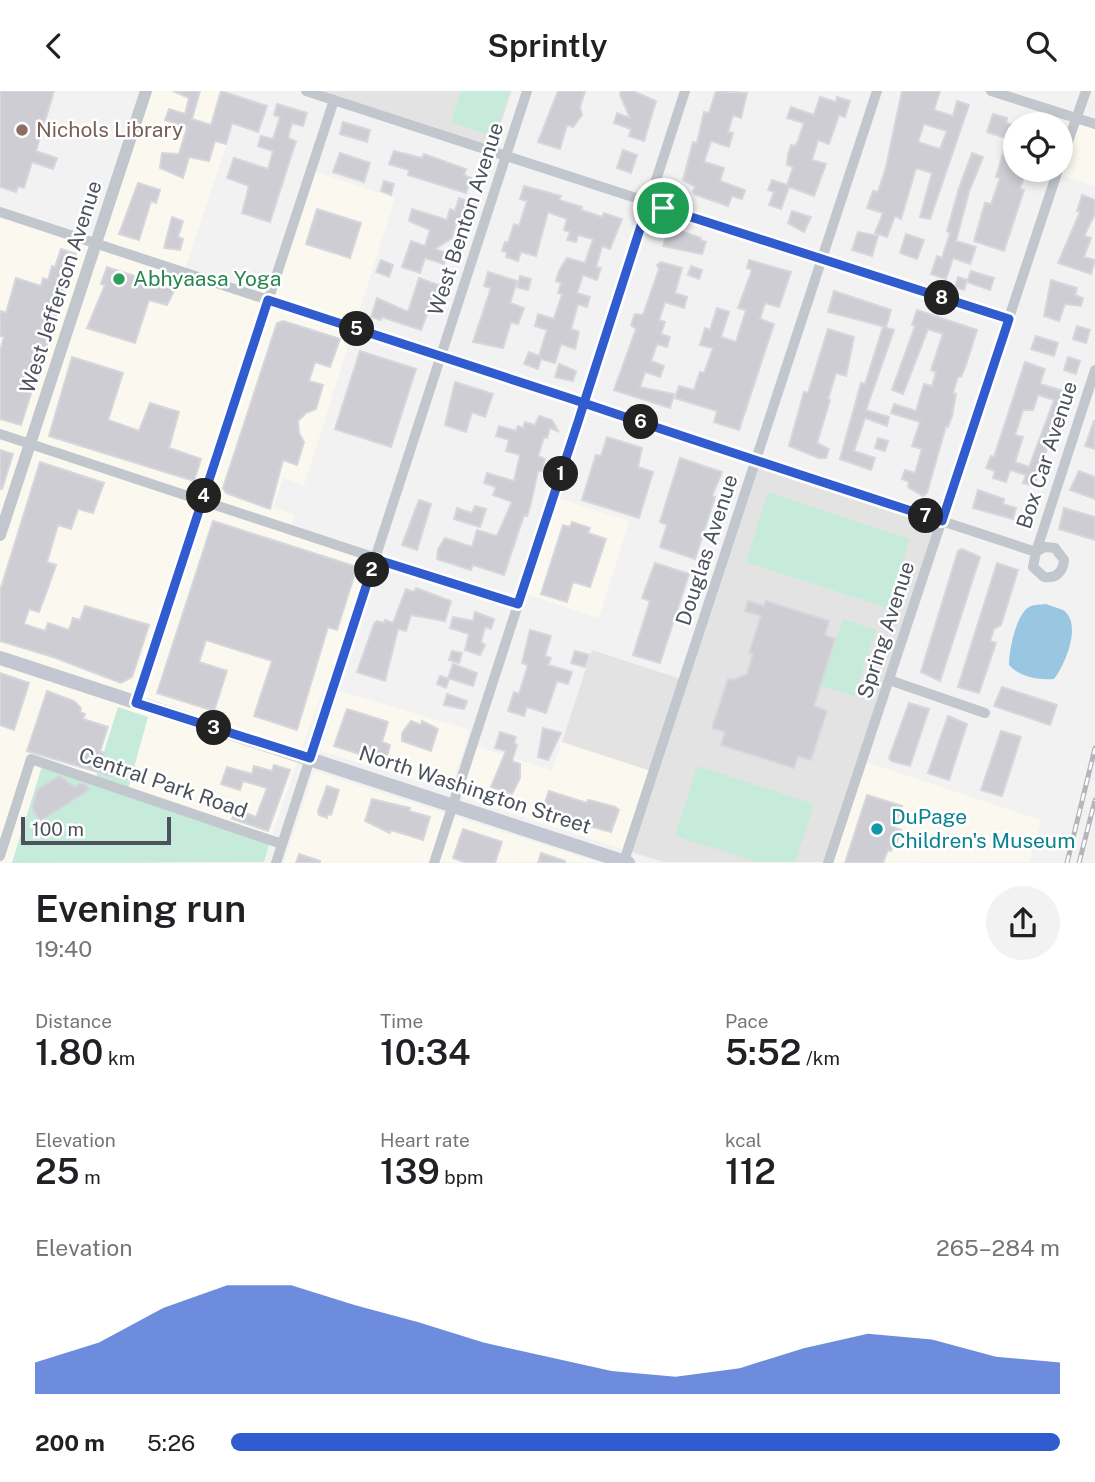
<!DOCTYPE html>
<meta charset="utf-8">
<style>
:root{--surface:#fff;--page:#f2f2f2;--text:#202124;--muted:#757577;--accent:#305ccf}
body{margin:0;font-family:"Public Sans",sans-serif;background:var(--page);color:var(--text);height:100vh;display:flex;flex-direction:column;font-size:26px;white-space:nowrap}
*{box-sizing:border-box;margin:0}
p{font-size:23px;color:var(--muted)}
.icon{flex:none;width:38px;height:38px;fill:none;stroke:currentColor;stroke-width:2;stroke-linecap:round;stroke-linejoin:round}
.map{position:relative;height:772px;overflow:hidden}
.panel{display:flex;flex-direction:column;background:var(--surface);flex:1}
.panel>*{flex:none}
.buttons{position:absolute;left:1003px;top:21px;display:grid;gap:14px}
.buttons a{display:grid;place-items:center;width:70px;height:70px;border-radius:50%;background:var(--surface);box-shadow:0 4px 10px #0003;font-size:35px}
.scale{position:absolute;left:21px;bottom:18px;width:150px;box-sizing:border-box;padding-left:7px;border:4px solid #4c525d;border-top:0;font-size:19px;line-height:24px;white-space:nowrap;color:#4c525d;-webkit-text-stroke:5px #fff;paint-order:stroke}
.pin{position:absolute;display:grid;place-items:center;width:60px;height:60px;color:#fff;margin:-30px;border:4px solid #fff;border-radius:50%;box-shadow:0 2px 7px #0007}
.km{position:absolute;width:35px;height:35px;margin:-18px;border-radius:50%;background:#222;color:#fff;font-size:19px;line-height:35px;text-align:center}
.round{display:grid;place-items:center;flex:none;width:74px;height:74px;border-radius:37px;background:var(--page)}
.head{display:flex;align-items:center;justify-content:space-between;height:119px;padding:0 35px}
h1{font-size:38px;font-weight:600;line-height:52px}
.metrics{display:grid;grid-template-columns:repeat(3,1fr);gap:10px;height:119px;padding:7px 35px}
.metrics div{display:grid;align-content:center}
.metrics b{font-size:35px;font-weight:600}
.metrics small{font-size:19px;font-weight:400}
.metrics p{font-size:19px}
.chart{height:196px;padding:14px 35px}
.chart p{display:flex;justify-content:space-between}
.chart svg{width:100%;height:126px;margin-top:7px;fill:var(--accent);opacity:.7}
ul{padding:0 35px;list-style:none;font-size:23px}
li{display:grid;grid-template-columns:112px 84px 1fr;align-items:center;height:52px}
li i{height:18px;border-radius:9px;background:var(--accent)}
header{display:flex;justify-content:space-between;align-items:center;height:91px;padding:0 35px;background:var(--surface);font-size:32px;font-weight:600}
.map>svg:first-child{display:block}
.commercial{fill:#fbf9ef}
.education{fill:#e4e3e3}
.green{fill:#c6ebda}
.water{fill:#99c7e2}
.building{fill:#cdcdd3;stroke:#d6d7dc;stroke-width:2;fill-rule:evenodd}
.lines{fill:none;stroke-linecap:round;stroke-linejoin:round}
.minor{stroke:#c2c7ce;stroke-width:10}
.tertiary{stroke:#c2c7ce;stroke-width:12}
.secondary{stroke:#c2c7d2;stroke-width:14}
.rail-casing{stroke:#b5b6bb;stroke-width:5}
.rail{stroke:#fff;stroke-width:2.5;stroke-dasharray:8;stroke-linecap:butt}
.route-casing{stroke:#fff;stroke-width:14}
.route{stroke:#305ccf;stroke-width:9}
.education-dot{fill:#8d6e63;stroke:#fff;stroke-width:2.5}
.leisure-dot{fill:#2e9e5b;stroke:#fff;stroke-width:2.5}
.culture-dot{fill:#0f9aa8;stroke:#fff;stroke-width:2.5}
.labels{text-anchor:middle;stroke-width:5;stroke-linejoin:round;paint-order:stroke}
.education-label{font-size:21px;fill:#785e54;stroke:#fff;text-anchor:start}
.street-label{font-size:21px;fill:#4c525d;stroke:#fff}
.leisure-label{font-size:21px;fill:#27864d;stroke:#fff;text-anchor:start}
.culture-label{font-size:21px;fill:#0d838f;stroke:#fff;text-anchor:start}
</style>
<header><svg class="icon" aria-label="back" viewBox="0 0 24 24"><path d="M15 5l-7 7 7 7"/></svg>Sprintly<svg class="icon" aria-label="search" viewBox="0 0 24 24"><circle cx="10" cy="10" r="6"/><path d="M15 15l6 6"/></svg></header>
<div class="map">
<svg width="1095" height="772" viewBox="0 0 1095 772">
<rect width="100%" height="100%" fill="#f3f2f2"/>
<g class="commercial">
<path d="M148 0H221L206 47 226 54 184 181 269 209 309 79 395 107 304 394 283 387 273 416 295 424 290 439 374 467 310 634 270 750 127 701 119 617 95 689 43 672 12 771H0V123L98 153Z"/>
<path d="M1073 30 1095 37V95L1056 83Z"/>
<path d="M555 406 629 430 599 527 523 502Z"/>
<path d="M340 600 470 639 450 700 321 660Z"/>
<path d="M562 651 654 681 628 760 458 705 475 655 552 680Z"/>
<path d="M863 670 1041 729 1029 771 830 772Z"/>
<path d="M314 680 596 771 284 772Z"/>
</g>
<g class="education">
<path d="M322 0H512L493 56Z"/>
<path d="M758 370 943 431 830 771H664L628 760 654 681 562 651 592 559 684 589Z"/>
</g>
<g class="green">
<path d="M461 0H510L494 46 451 31Z"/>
<path d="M768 401 910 448 888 517 746 471Z"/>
<path d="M843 528 876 539 854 605 821 595Z"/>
<path d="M118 616 148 626 127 702 270 750 264 771 12 772 43 672 95 689Z"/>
<path d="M697 675 814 713 795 771H758L675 745Z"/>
</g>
<path class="water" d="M1046 513C1051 515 1058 517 1063 519 1083 532 1065 574 1054 588 1037 589 1020 586 1009 574 1009 559 1016 524 1029 516 1034 513 1041 514 1046 513Z"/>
<g class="building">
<path d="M0 0H54L36 60 57 67 53 78 32 71 24 97 18 95 16 101 0 96Z"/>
<path d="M173 0H200L192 28 211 34 221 0 267 15 258 41 232 32 226 53 215 50 209 70 189 66 183 87 160 77 162 62 179 63 187 36 165 29 169 18 185 23 189 7Z"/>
<path d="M558 0H585L580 16 582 24 573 36 567 34 560 58 538 51Z"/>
<path d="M621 0H633L656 10 644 50 629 45 631 38 614 32 617 22 630 27 620 4Z"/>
<path d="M716 0 747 2 741 27 733 24 728 41 733 42 729 56 711 50 704 71 724 77 720 90 745 99 742 108 732 105 728 115 696 104 693 101 695 96 683 89 693 51 697 52 704 21 709 22Z"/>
<path d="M902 0H940L934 19 953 25 957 10 969 14 930 128 920 126 932 82 916 77 901 128 895 125 887 146 875 142 883 122 867 117 873 100 878 101 886 76ZM924 33 947 40 940 58 918 51Z"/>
<path d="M820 6 836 11 837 6 850 10 845 26 839 24 829 53 818 49 812 69 826 73 814 105 789 96 781 118 769 114 774 101 768 99 772 89 787 94 793 76 787 74 788 64 791 54 795 55 798 50 804 32 787 27 791 16 814 24Z"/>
<path d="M277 13 307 22 303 35 292 32 288 47 296 50 270 131 242 122 249 95 227 87 234 67 268 78 273 60 258 55 261 45 273 48 280 26 274 24Z"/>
<path d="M993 23 1007 27 1006 32 1013 34 1015 79H1026L1020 98 1024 99 1004 160 974 150 985 112 991 113 1000 87 996 86 1005 56 1006 47 987 41Z"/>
<path d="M343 31 370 39 367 51 340 43Z"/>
<path d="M623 59 637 64 631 82 617 77Z"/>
<path d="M394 60 422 67 424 63 466 78 464 84 471 87 466 102 408 84 409 79 389 73Z"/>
<path d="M340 62 370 72 364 91 333 81Z"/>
<path d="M972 62 983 66 969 101 956 150 976 156 970 173 953 167 946 188 931 183 937 165 942 167 950 142 947 140 959 97Z"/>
<path d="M384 90 394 93 391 104 381 100Z"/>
<path d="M138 92 160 99 156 112 151 110 139 149 119 143Z"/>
<path d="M524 95 561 105 559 109 582 116 581 119 602 126 604 122 622 128 610 158 602 155 596 176 601 177 597 189 583 184 577 202 590 206 587 216 578 213 571 238 579 241 575 258 561 253 555 272 541 268 538 278 524 273 529 261 539 265 547 239 535 235 538 223 554 228 562 203 558 202 561 192 556 190 559 180 567 167 585 172 593 148 578 144 576 151 567 149 570 141 564 139 567 128 548 121 536 165 521 161 518 170 506 166 507 161 502 160 505 151 508 152 514 133 519 135 527 110 520 108Z"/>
<path d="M1082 104 1095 109V123L1084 145 1091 147 1084 166 1095 169 1091 183 1058 172 1080 121 1077 120Z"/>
<path d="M459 107 468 110 464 131 457 129 452 147 435 158 447 162 444 173 425 167 420 182 402 176 411 150 425 155 430 139 409 130 412 118 447 129 450 118 455 120Z"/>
<path d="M317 118 361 132 350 167 306 153Z"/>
<path d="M792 120 811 126 804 141 788 132Z"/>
<path d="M172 126 183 130 178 146 183 148 180 159 164 157Z"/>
<path d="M669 136 701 147 700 149 706 151 702 163 663 155Z"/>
<path d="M858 141 878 145 872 165 852 159Z"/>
<path d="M906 143 924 149 917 168 900 162Z"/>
<path d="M61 158 76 163 21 334 0 328V260L4 246 0 245V225L1 220 6 222 16 187 41 195 43 187 48 189 52 175 55 176Z"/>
<path d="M381 169 393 174 389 186 376 181Z"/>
<path d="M749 169 791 181 779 216 765 212 760 228 774 233 739 339 714 331 717 320 675 307 679 295 694 299 700 281 704 282 713 257 700 254 705 237 710 239 717 217 729 221 721 246 736 251 746 219 738 217 752 179 747 177Z"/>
<path d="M661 171 682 177 675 202 687 206 684 217 665 211 659 229 665 231 661 243 670 246 667 256 657 253 651 270 664 275 660 286 645 281 640 296 674 303 670 317 614 299 636 238 631 234 635 223 643 224 659 178 657 174Z"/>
<path d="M691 175 702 179 699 188 688 184Z"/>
<path d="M107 176 175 198 167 214 149 209 135 252 87 237 105 194 101 193Z"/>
<path d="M971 180 994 187 990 199 967 191Z"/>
<path d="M488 181 517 190 510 212 524 217 518 233 511 231 503 257 473 251 491 197 484 195Z"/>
<path d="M520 185 531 188 528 199 517 196Z"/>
<path d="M958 186 967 189 964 199 955 196Z"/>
<path d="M419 187 444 196 440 207 434 205 421 239 382 226 381 229 371 226 377 207 408 221Z"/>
<path d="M1051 189 1077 197 1075 204 1083 207 1081 215 1065 213 1059 230 1044 225Z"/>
<path d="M834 200 891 219 886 236 828 221Z"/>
<path d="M917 219 977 239 966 274 961 286 958 285 953 302 956 303 952 325 948 336 946 335 927 402 923 405 908 396 909 391 902 388 905 379 915 382 922 358 912 355 920 331 891 322 894 313 916 320 924 293 932 295 936 281 931 279 943 243 928 238 903 303 892 299 915 235 912 234Z"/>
<path d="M283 230 340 248 330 276 315 271 309 290 323 294 316 318 306 322 298 330 299 342 304 351 297 374 283 369 270 418 226 402 223 397 277 232Z"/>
<path d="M1077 235 1090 239 1086 252 1073 248Z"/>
<path d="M883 236 894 239 866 319 889 326 887 335 865 327 854 360 875 367 871 379 840 368 861 292 865 293Z"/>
<path d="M828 238 854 246 846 285 836 282 828 308 830 309 817 352 829 358 826 367H819L789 355 804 301 808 302Z"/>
<path d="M1036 245 1058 252 1054 265 1031 258Z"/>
<path d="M360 260 416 278 391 356 335 338Z"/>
<path d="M72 266 123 282 108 329 139 340 150 312 179 321 169 357 201 368 194 390 49 345Z"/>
<path d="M1068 266 1080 270 1076 283 1064 279Z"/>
<path d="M1025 271 1045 278 1040 293 1067 301 1034 395 1023 392 1026 384 1010 379 1006 391 993 387 995 380 986 377 991 365 994 366ZM1038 304 1054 309 1029 376 1015 371 1023 346 1015 344 1023 319H1033Z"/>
<path d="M559 273 576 280 573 290 555 286Z"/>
<path d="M455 291 493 303 485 326 472 321 466 341 445 334Z"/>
<path d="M539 325 552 329 558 340 550 337 547 347 544 346 538 365 545 368 542 380H538L530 416 527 425 524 424 504 484 473 474 471 479 437 468 438 458 445 447 472 456 477 439 497 445 512 411 493 404 496 396 484 392 487 382 514 390 520 364 506 360 509 349 496 345 499 335 516 340 518 335 523 337 525 331 535 334Z"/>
<path d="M1094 330H1095V358L1085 355Z"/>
<path d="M607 346 642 357 638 376 653 381 639 427 582 409 596 364 601 365Z"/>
<path d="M878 347 888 350 885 360 875 357Z"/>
<path d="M0 359 13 363 2 398H0Z"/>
<path d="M680 367 722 381 712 405 715 406 695 468 660 456 667 434 660 431Z"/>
<path d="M40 371 104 392 93 422 78 418 71 438 58 434 47 471 56 474 48 497 39 521 29 518 24 533 45 540 48 532 69 539 73 527 80 529 85 515 149 534 132 586 121 592 53 566 0 550V500Z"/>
<path d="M1079 380 1095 386V408L1070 399Z"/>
<path d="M978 399 1004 408 1003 413 1016 417 1013 428 973 417Z"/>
<path d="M419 409 431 413 417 459 402 454Z"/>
<path d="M475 415 486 418 480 436 454 428 457 417 472 422Z"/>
<path d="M1064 417 1095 426V449L1059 438Z"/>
<path d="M213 430 357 476 337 539 328 536 297 639 254 625 272 570 206 549 199 571 227 580 214 620 157 602Z"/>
<path d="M572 431 590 437 588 442 606 448 590 496 573 491 567 511 541 503 563 434 570 436Z"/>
<path d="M962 458 980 466 940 590 921 581 958 460Z"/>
<path d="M655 472 689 483 660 572 633 564 650 510 642 507Z"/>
<path d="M997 472 1018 479 1001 534 994 538 990 550 996 552 979 602 958 596Z"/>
<path d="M416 497 451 510 445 530 411 524 406 540 398 538 385 590 357 581 374 533 377 530 384 532 385 529 393 532 406 498 414 501Z"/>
<path d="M748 510 764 515 766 510 829 530 825 544 835 548 814 615 827 620 821 638 811 669 798 665 794 677 721 654 725 641 712 637 728 588 733 589 747 583 753 563 749 562 761 525 745 520Z"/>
<path d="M475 521 494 528 491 538 485 536 481 551 485 554 480 564 465 559 469 543 450 537 453 526 473 530Z"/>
<path d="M530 539 551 545 545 565 551 567 548 574 572 581 568 593 557 590 546 622 527 616 524 625 508 620 514 601 519 603 528 574 522 572Z"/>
<path d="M452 560 462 562 459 572 449 569Z"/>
<path d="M575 560 589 564 585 576 571 572Z"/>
<path d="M453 573 477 582 473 595 448 587Z"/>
<path d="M0 582 29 592 14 639 0 634Z"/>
<path d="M440 585 449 588 446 597 437 593Z"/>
<path d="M1002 596 1057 614 1050 634 994 615Z"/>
<path d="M47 600 74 610 81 617 80 621 85 623 83 628 108 636 100 660 104 662 102 668 115 672 111 685 27 660Z"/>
<path d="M447 603 467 610 464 618 444 614Z"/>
<path d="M909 612 929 618 910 675 891 670 889 667Z"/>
<path d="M347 618 388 631 382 651 390 654 387 665 374 664 372 667 334 655Z"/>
<path d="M948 625 967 633 949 689 928 682Z"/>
<path d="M411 630 421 634 422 630 438 638 431 660 402 650V642Z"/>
<path d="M543 637 561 642 548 669 538 666Z"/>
<path d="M1001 640 1021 646 1002 705 981 699Z"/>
<path d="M500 641 516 646 514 652 517 654 512 670 520 673V687L512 703 491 696 506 660 495 657Z"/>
<path d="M274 674 290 679 268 740 232 728 236 718 256 726 267 697 243 690 240 699 221 693 227 676 252 683 254 675 272 680Z"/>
<path d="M59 685 75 696 80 692 86 694 89 699 40 730 32 717 37 699Z"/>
<path d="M327 695 339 699 331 724 328 723 327 727 319 724 318 720Z"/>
<path d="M549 700 587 712 588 709 593 710 615 716 619 719 611 741 541 722Z"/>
<path d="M867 704 902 715 895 737 901 739 897 751 894 750 891 760 888 759 883 772H845Z"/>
<path d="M372 708 410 717 409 720 430 726 423 749 391 739 390 742 365 730Z"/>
<path d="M463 738 502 751 495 772H466L453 767Z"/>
<path d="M541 762 565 770V772H538Z"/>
<path d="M299 763 320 770V772H296Z"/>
</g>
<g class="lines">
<g class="minor">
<path d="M306 0 1009 228"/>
<path d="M991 0 1095 33"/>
<path d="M1060 73 1086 0"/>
<path d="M0 121 1036 461 1045 456 1055 457 1064 469C1063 481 1056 488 1044 486L1033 476 1036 461 1095 279"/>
<path d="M0 343 518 514"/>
<path d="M889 589 985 622"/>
<path d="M136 612 334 9"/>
<path d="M0 765 31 668 282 753"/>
<path d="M624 770 877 0"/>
<path d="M276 772 527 0"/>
<path d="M434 772 685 0"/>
<path d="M828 772 1058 79"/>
</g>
<path class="tertiary" d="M0 444 146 0"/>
<path class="secondary" d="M0 567 628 772"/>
<defs>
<g id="rail">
<path d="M1067 772 1095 657"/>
<path d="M1079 772 1095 709"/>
</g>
</defs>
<use href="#rail" class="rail-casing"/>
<use href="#rail" class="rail"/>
</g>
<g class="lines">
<defs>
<path id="route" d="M663 117 648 113 584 312 579 328 518 513 375 468 310 667 136 612 268 209 572 308C695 350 819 390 942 430L1009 228 663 117"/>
</defs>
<use href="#route" class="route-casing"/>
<use href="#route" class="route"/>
</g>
<circle class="education-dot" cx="22" cy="39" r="7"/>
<circle class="leisure-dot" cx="119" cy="188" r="7"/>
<circle class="culture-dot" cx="877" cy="738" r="7"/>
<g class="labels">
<g class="education-label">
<text x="36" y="46">Nichols Library</text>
</g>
<g class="street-label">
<text transform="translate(466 128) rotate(-72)" y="7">West Benton Avenue</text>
<text transform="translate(61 196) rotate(-72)" y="7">West Jefferson Avenue</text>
<text transform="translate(1047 364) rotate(-72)" y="7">Box Car Avenue</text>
<text transform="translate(707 459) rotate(-72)" y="7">Douglas Avenue</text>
<text transform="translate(886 539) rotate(-72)" y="7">Spring Avenue</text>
<text transform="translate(163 692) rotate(19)" y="7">Central Park Road</text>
<text transform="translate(475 699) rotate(18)" y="7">North Washington Street</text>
</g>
<g class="leisure-label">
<text x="133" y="195">Abhyaasa Yoga</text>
</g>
<g class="culture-label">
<text x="891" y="733">DuPage<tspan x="891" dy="24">Children's Museum</tspan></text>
</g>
</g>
</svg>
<div class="buttons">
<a><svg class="icon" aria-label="locate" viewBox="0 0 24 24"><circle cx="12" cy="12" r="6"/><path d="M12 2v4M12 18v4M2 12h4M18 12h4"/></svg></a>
</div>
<div class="scale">100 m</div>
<div class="pin" style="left:663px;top:117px;background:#1e9e55"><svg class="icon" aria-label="arrive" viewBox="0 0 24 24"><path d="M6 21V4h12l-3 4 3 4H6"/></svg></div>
<b class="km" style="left:561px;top:383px">1</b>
<b class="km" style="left:372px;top:479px">2</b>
<b class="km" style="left:214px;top:637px">3</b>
<b class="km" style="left:204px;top:405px">4</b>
<b class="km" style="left:357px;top:238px">5</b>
<b class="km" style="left:641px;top:331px">6</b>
<b class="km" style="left:926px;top:425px">7</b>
<b class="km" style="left:942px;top:207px">8</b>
</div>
<section class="panel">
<div class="head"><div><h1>Evening run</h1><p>19:40</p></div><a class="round"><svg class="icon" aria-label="share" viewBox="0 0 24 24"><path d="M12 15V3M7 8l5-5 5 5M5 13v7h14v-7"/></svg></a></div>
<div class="metrics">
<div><p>Distance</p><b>1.80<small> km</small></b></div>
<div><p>Time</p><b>10:34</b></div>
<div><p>Pace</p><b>5:52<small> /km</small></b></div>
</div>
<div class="metrics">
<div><p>Elevation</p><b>25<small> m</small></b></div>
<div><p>Heart rate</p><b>139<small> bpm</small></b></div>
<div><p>kcal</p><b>112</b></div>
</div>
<div class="chart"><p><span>Elevation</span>265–284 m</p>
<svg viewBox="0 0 160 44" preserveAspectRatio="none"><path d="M0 44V33L10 26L20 14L30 6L40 6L50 13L60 19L70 26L80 31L90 36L100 38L110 35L120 28L130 23L140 25L150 31L160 33V44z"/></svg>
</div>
<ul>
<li><b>200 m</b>5:26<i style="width:100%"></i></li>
</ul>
</section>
